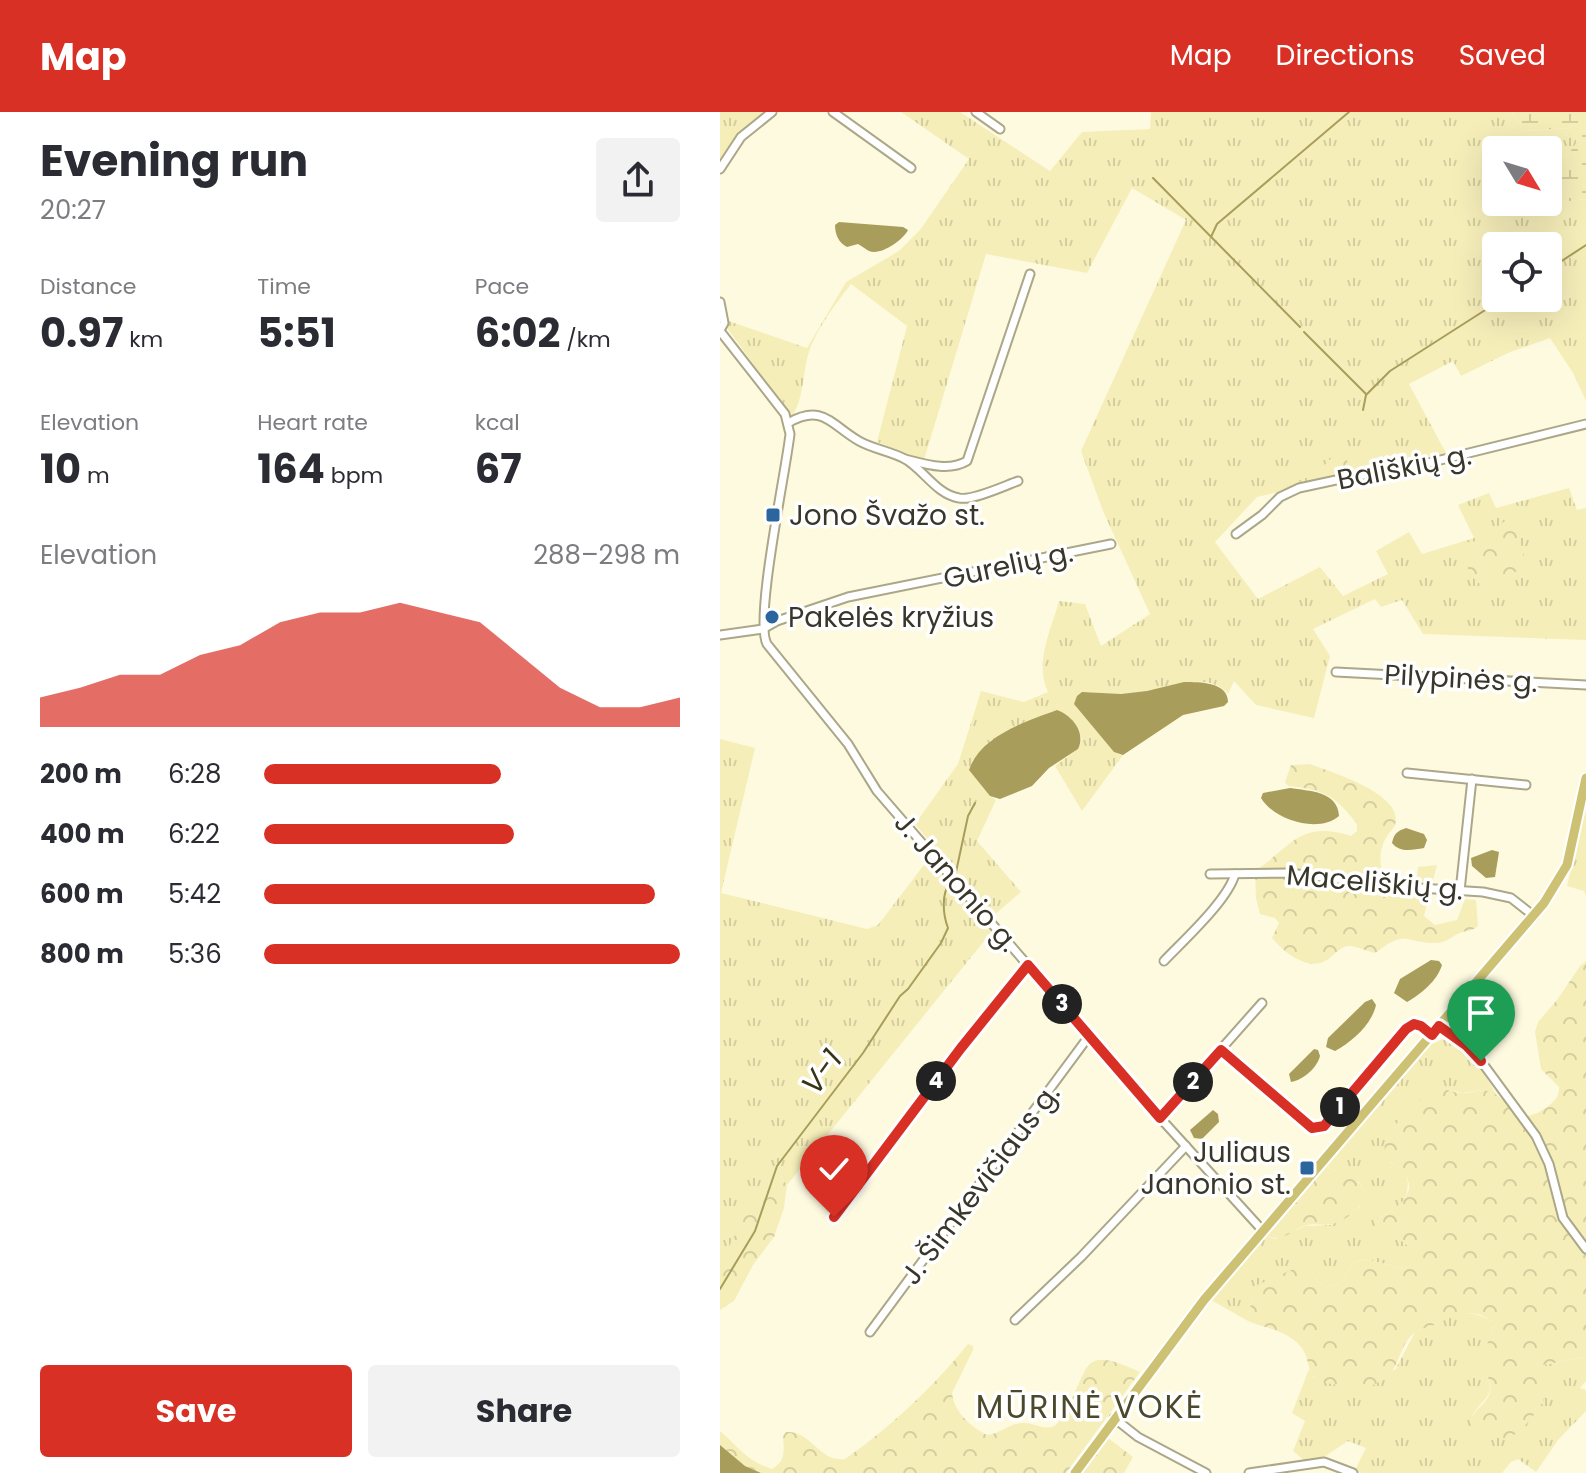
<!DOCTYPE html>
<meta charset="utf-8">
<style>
:root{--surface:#fff;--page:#f2f2f3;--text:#2b2b33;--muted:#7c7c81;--accent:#d93025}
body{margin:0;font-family:Poppins,sans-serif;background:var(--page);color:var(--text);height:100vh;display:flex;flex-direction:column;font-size:30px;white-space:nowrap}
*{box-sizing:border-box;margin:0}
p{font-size:26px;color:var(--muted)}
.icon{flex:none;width:44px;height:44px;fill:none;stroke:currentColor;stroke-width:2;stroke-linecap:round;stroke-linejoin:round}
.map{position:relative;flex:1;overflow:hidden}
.panel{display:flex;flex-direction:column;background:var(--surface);width:720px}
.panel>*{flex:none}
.needle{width:52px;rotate:128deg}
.tools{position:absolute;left:762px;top:24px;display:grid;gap:16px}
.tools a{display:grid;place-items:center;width:80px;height:80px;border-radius:8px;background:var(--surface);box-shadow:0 8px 32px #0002;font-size:40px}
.pin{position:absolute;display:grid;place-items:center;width:68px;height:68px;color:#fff;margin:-82px -34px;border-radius:50% 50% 50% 0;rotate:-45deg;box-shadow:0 0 8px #0007}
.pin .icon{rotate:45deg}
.km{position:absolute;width:40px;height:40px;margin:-20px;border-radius:50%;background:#222;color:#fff;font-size:22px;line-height:40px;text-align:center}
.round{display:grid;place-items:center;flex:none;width:84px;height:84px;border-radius:8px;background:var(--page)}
.head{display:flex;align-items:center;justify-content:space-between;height:136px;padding:0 40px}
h1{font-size:44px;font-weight:700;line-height:60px}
.stats{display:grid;grid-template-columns:repeat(3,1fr);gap:12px;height:136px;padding:8px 40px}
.stats div{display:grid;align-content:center}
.stats b{font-size:40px;font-weight:700}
.stats small{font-size:22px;font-weight:400}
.stats p{font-size:22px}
.chart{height:224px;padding:16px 40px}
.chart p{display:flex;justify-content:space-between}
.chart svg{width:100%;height:144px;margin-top:8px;fill:var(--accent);opacity:.7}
.button{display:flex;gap:16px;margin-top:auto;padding:16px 40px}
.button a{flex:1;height:92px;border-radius:8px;background:var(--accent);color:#fff;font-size:32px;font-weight:700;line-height:92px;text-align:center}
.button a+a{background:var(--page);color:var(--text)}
ul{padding:0 40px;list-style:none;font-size:26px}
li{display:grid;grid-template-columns:128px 96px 1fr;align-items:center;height:60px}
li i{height:20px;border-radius:10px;background:var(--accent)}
header{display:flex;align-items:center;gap:48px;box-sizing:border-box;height:112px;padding:0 40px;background:var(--accent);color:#fff}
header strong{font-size:38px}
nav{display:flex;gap:44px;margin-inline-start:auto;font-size:28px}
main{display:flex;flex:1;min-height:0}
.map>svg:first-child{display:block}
.grass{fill:url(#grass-tufts);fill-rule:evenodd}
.forest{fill:url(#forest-crowns)}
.wetland{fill:url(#wetland-marsh)}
.water{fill:#a89d5a}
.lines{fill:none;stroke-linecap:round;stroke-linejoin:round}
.stream{stroke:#a89d5a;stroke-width:2}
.minor-casing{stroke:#aba788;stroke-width:11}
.major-casing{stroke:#fff;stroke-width:13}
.minor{stroke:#fff;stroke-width:7}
.major{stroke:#cdc273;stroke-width:9}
.route-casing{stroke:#fff;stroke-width:16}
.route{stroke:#d93025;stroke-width:10}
.poi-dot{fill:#2b659d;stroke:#fff;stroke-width:3}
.labels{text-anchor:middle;stroke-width:7;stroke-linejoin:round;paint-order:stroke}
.street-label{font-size:28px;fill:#39372a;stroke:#fff}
.poi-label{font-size:28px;fill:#39372a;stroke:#fff;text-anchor:start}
.water-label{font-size:30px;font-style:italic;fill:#393415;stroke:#fff}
.quarter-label{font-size:32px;letter-spacing:2px;fill:#4c482c;stroke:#fff}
</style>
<header>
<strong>Map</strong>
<nav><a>Map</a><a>Directions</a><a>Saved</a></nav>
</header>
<main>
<section class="panel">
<div class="head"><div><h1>Evening run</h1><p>20:27</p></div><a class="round"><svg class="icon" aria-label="share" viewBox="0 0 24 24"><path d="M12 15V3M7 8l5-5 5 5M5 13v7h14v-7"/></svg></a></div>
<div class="stats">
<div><p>Distance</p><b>0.97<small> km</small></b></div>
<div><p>Time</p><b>5:51</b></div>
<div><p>Pace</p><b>6:02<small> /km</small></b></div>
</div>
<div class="stats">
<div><p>Elevation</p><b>10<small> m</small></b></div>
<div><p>Heart rate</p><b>164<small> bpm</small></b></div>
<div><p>kcal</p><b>67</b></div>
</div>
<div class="chart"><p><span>Elevation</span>288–298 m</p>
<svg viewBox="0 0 160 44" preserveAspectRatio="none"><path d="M0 44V35L10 32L20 28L30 28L40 22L50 19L60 12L70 9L80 9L90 6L100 9L110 12L120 22L130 32L140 38L150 38L160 35V44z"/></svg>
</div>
<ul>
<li><b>200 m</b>6:28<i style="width:57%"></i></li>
<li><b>400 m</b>6:22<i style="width:60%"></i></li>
<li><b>600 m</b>5:42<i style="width:94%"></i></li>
<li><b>800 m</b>5:36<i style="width:100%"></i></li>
</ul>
<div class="button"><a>Save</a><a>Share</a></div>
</section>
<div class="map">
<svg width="866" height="1361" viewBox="0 0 866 1361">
<defs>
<pattern id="grass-tufts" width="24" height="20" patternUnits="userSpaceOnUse" patternTransform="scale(2)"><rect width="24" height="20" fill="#f6eeb9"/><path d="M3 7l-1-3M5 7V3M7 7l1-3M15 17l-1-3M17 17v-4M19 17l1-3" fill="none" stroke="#d4cd9f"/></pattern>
<pattern id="forest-crowns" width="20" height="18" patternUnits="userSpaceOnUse" patternTransform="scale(2)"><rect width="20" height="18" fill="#f6eeb9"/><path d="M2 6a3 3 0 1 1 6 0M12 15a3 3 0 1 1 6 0" fill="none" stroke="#d4cd9f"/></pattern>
<pattern id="wetland-marsh" width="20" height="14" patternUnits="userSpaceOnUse" patternTransform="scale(2)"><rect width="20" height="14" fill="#f6eeb9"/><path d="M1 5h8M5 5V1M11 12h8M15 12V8" fill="none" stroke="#d4cd9f"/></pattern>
</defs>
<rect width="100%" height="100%" fill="#fefae0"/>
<g class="grass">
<path d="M0 0H44L16 27 0 51Z"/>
<path d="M181 0H240L330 59 362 20 430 17 431 0H792L804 19 848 16 856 25 857 32 848 43 828 52V38H776V90H789V97L866 87V289L853 261 830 226 788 241 741 264 733 249 689 272 727 343 675 357 629 363 537 385 495 430 538 487 600 455 623 484 668 462 656 439 689 420 702 442 754 426 738 393 769 381 776 396 849 376 857 398 866 396V528L703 522 682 488 661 495 655 487 593 517 610 544 594 606 536 593 514 569 508 582C488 558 448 576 424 580 405 583 387 582 368 580L398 642 403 643 362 699 335 654 358 637 362 626 337 598C305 610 276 623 253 649L270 684 276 688 257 729 301 780 272 805 195 712 238 652 261 579 304 590 328 580C314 551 331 518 339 489L365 492 381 534 430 502 383 399 361 339 466 108 412 76 367 161 266 142 204 348 157 330 187 214 131 172C117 190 98 215 90 237 82 258 85 288 71 305L0 206 87 236 126 170 179 139 200 118 249 47ZM776 134H828V186H776Z"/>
<path d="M0 627 35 636 1 781 147 817 158 813 210 745 273 818 67 1073 60 1064 0 1152Z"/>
<path d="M866 694V784L864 779 847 774Z"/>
<path d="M723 927C752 933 762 960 777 983L761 978 742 981 717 975 667 1024 665 1032 671 1051 684 1059 688 1070 687 1081 683 1091 656 1108 655 1114C670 1123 696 1131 695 1150L685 1157 645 1147 634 1150 619 1172 607 1175 599 1170 590 1158 532 1184 528 1209 491 1188 546 1124 555 1127 585 1114 611 1113 639 1096 644 1086V1078L640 1071 606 1054 707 934Z"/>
<path d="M739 1201C751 1201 765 1202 773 1212L762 1255C779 1283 766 1282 752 1304L823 1253 866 1245V1269L860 1276 866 1278V1299L838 1328 816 1360 798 1347 791 1350 782 1361H641L635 1358 646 1336 628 1329 604 1345 586 1350 573 1339 585 1309 572 1301 589 1257 594 1266 675 1258 695 1220Z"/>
</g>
<g class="forest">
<path d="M617 340 632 353 630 359 612 367 593 366 592 363 599 359Z"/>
<path d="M785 409C797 416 808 444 804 457L760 472 752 465 739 438 743 431 757 429Z"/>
<path d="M590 652C611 660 685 682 675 713 674 717 670 719 668 723 656 740 660 758 668 776L694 784 698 755 717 753 704 804 715 813 737 808 745 787 756 788 758 814C751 820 747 818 740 821 732 824 726 831 716 831 685 832 686 816 656 841 647 840 632 831 624 835 617 838 611 847 603 850 584 857 563 839 552 826L559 811 555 806 540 802 536 786 535 759C572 734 580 708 631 724L637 719V712C615 683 604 678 568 674L565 670 571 653Z"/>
<path d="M866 849V1245L823 1253 828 1277 823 1290 810 1308 798 1321 787 1326 763 1325C736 1304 766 1297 770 1280 772 1270 767 1263 761 1255L773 1212C756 1191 731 1206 711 1214 705 1216 698 1218 694 1221 675 1237 683 1262 653 1273 644 1276 632 1274 622 1273 574 1270 600 1249 574 1228 562 1218 542 1215 528 1209L532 1184 537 1173 576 1156 590 1158 599 1170 607 1175 619 1172 634 1150 645 1147 685 1157 694 1150C696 1131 670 1123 655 1115V1108C671 1099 701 1084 684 1061 679 1054 670 1053 666 1043 664 1038 664 1030 667 1025 674 1011 703 984 717 975 725 976 733 981 742 981 750 982 758 976 767 979 793 985 792 1020 827 995 835 989 839 985 839 975L821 957 815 920 818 910 837 888 860 854Z"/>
<path d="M606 1054C616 1060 632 1064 640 1072 657 1088 626 1108 613 1112 605 1114 596 1111 587 1113 571 1117 565 1131 546 1124Z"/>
<path d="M54 1062 60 1064 67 1073 64 1096 54 1125 33 1153 14 1189 0 1198V1152L40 1074Z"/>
<path d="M248 1232 253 1234V1238L232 1281C234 1300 250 1314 267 1323 280 1322 290 1311 303 1311 313 1310 325 1319 334 1314 339 1311 342 1304 345 1299 371 1257 358 1231 420 1260L346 1361H41L25 1354 0 1333V1319C20 1336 25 1348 52 1357 66 1349 64 1339 63 1324L66 1320C91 1318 100 1351 125 1347 170 1316 213 1275 248 1232Z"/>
<path d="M388 1326 413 1345 404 1361H363Z"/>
</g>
<path class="wetland" d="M792 0H866V87L788 97 789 90H828V52L848 43 856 31V25L847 16 804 19Z"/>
<g class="water">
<path d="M119 110 183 115 188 118C183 128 161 144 149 139 145 137 142 134 138 132L127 135C119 131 115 123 115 113Z"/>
<path d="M464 570C480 570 508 570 508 590L504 594 463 603 403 643 394 640 354 592 357 584 362 580 401 582 427 579Z"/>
<path d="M337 598C353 604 366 621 358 637L329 656 312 674 280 687 270 684 249 658C260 624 307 609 337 598Z"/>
<path d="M570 676C589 679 618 679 619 704 598 722 554 708 541 686L543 681Z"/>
<path d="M686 716 704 722 707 728 704 736C692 738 680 741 672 731 674 722 677 719 686 716Z"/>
<path d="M772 738 779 740 775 765 766 766 752 754 751 746Z"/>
<path d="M711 848 719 849 722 853C717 869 701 882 687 890L674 881 680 867Z"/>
<path d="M652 887 656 893C652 912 632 930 615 939L606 935 608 926 645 890Z"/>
<path d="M594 937 598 938 600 944C597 956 583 968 571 970L569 962Z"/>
<path d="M493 998 498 1002 499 1010 482 1027 474 1026 470 1018Z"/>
<path d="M0 1333 25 1354 41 1361H0Z"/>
</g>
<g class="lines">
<g class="stream">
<path d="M433 66 580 215"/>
<path d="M491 125 497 112 629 0"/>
<path d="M828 158 866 133"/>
<path d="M584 220 646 282"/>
<path d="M643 298 646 283 670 259 784 186"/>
<path d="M236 760 248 704 255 691"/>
<path d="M0 1177 35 1119 57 1054 143 941 180 884 188 877 221 831 228 816C223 803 221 782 230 771"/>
</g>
<defs>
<g id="minor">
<path d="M113 0 191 56"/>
<path d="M256 0 280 17"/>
<path d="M0 57 21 25 52 0"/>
<path d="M0 190 4 211 0 218"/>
<path d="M0 219 65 302 70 322C66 359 34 509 47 532L128 632 157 679 433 998 543 1119"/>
<path d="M68 311C103 291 111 313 139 329 153 337 170 339 185 347 204 358 216 382 239 386 252 389 284 374 298 369"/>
<path d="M185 347C205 352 228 360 247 349L310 162"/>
<path d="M516 422 542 403 560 385 579 376 630 365 680 358 866 312"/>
<path d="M0 523 43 517 57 509 128 485 391 432"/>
<path d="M616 560 866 573"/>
<path d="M687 661 806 673"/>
<path d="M490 762 569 761 683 775 763 780 791 786 814 804"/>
<path d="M740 779 752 667"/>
<path d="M444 849C464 828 508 788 515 762"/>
<path d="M719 914 747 934 761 949 816 1024 829 1052 843 1106 866 1137"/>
<path d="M501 938 592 1016 604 1014 686 917 698 912 712 923"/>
<path d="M440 1006 542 891"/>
<path d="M114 1105 241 936 308 853"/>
<path d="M295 1208 361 1145 466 1034"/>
<path d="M150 1220 369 924"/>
<path d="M394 1306 418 1325 486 1361"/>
<path d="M529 1361 604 1350 633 1361"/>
</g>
<path id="major" d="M355 1361 484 1188 824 791 847 753 866 666"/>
</defs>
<use href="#minor" class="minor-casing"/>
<use href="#major" class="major-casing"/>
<use href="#minor" class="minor"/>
<use href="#major" class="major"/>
</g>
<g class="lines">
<defs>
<path id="route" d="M114 1105 241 936 308 853 440 1006 501 938 592 1016 604 1014 686 917 694 912 701 914 712 923 719 914 747 934 761 949"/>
</defs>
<use href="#route" class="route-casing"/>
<use href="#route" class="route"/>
</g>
<g class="poi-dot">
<rect x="45" y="395" width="16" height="16" rx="4"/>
<circle cx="52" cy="505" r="8"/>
<rect x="579" y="1048" width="16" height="16" rx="4"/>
</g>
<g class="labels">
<g class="street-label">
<text transform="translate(684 355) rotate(-11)" y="10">Bališkių g.</text>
<text transform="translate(288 453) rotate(-12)" y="10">Gurelių g.</text>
<text transform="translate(741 566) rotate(3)" y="10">Pilypinės g.</text>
<text transform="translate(237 770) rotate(49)" y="10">J. Janonio g.</text>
<text transform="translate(655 770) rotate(5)" y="10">Maceliškių g.</text>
<text transform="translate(260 1072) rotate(-53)" y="10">J. Šimkevičiaus g.</text>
</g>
<g class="poi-label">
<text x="69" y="413">Jono Švažo st.</text>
<text x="68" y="515">Pakelės kryžius</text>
<text x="571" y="1050" text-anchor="end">Juliaus<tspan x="571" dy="32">Janonio st.</tspan></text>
</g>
<g class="water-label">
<text transform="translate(102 960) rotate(-54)" y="10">V-1</text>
</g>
<g class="quarter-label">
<text x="370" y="1306">MŪRINĖ VOKĖ</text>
</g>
</g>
</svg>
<div class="tools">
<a><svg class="needle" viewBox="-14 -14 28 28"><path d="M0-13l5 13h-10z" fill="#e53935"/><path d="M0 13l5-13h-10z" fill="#7c7c81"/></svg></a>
<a><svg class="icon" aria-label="locate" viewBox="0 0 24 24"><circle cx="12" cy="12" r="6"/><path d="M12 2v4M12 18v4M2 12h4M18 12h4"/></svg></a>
</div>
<div class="pin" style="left:761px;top:949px;background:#1e9e55"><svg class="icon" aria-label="arrive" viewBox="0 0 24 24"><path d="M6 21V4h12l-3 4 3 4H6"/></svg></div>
<div class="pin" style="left:114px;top:1105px;background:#d93025"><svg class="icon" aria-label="check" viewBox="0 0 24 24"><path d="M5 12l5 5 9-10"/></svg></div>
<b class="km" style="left:620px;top:995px">1</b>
<b class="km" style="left:473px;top:970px">2</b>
<b class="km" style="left:342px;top:892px">3</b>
<b class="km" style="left:216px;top:969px">4</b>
</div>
</main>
